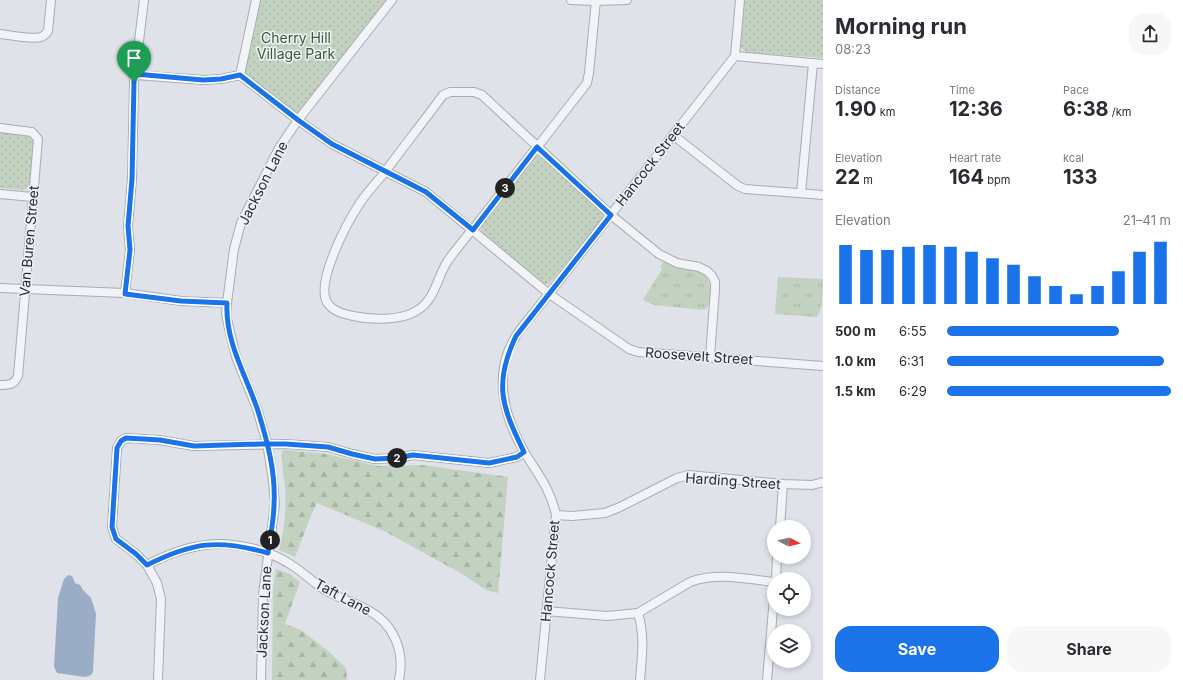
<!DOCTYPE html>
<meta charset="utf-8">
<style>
:root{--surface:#fff;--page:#f7f7f7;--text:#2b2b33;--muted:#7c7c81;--accent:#1a73e8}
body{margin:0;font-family:Inter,sans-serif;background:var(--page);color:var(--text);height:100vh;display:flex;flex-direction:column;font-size:15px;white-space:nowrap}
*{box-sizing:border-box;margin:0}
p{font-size:13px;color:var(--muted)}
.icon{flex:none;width:22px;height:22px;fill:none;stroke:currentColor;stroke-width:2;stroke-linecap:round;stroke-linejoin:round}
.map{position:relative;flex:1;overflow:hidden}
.panel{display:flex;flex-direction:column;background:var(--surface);width:360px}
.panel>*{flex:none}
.needle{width:26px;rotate:97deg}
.buttons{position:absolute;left:767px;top:520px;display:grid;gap:8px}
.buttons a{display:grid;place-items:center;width:44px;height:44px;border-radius:50%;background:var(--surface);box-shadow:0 2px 6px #0003;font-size:20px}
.pin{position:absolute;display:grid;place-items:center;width:34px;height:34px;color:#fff;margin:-41px -17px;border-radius:50% 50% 50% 0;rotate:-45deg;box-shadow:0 0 4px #0007}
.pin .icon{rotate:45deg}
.km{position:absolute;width:20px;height:20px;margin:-10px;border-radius:50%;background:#222;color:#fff;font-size:11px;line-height:20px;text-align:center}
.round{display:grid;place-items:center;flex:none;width:42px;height:42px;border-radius:16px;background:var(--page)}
.head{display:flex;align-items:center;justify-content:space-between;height:68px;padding:0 12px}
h1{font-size:22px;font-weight:700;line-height:30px}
.metrics{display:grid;grid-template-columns:repeat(3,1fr);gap:6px;height:68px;padding:4px 12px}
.metrics div{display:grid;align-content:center}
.metrics b{font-size:20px;font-weight:700}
.metrics small{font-size:11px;font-weight:400}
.metrics p{font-size:11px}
.chart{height:112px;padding:8px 12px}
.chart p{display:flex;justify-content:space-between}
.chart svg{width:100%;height:72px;margin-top:4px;stroke:var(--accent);stroke-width:6}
.action{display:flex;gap:8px;margin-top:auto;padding:8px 12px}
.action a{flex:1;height:46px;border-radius:16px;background:var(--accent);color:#fff;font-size:16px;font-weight:700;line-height:46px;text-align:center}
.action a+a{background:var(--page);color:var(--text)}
ul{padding:0 12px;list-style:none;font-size:13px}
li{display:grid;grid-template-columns:64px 48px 1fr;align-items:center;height:30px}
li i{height:10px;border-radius:5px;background:var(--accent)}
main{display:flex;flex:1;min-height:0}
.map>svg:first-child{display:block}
.grass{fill:url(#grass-tufts)}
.forest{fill:url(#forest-firs)}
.park{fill:url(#park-dots)}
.water{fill:#9bacc7}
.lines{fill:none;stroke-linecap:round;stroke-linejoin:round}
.minor-casing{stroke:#a8acb5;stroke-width:10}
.minor{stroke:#f1f3f6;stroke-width:8}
.route-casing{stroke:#fff;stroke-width:8}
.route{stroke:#1a73e8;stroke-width:5}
.labels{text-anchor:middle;stroke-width:3;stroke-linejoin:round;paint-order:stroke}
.park-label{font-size:14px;fill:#3a5a36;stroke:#eef1f5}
.street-label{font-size:14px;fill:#282e3e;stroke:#eef1f5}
</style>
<main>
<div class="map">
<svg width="823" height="680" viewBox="0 0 823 680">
<defs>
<pattern id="grass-tufts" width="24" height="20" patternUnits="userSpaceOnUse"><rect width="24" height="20" fill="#c3d2c0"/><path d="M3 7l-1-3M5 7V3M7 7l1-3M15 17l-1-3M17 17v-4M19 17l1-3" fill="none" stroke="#a8b5a6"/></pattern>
<pattern id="forest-firs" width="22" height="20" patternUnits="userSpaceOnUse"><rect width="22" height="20" fill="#c3d2c0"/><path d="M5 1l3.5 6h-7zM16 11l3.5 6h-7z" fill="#a8b5a6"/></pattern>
<pattern id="park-dots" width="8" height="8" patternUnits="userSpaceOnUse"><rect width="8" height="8" fill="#c3d2c0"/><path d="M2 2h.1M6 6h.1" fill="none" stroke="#a8b5a6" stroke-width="1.8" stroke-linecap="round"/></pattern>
</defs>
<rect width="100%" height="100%" fill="#dfe2e8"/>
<g class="grass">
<path d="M664 261C685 266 712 266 710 294 709 299 710 304 706 309L702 310 654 305 643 300 662 269 660 267Z"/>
<path d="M778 277 823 279C823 290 823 309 817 317L775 314Z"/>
</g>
<g class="forest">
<path d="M286 450 326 454 377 466 423 465 508 477 498 593 486 590 462 574 384 531 317 503 312 513 295 557 279 550C285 530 286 509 285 488 284 476 281 464 282 451Z"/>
<path d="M276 569 290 574 300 582 285 624 301 630 327 650 346 668 347 677 346 680H272L273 588Z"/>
</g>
<g class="park">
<path d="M260 0H387L300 112 296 113 247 77 245 73Z"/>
<path d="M747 0H823V58L746 52 741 47 744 3Z"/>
<path d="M0 132 31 136 34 139 30 187 24 190 0 188Z"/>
<path d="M535 155H541L544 157 601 210 603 214 602 219 549 284H544L482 233 480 227 481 224Z"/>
</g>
<path class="water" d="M68 575 72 576 75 583 80 585 83 590 91 598 96 614 93 672 91 675 85 677 57 673 54 667 58 598 64 579Z"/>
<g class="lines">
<defs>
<g id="minor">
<path d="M571 0 596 1 627 0"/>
<path d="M596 0 589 73 587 83 542 141 533 152C514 176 496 200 477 224 467 236 456 249 447 262 437 278 435 299 418 310 402 321 371 320 353 316 344 314 335 312 329 305 312 287 348 221 360 203 367 192 377 182 385 172 404 146 424 121 443 95L450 92H474L482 95 611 215 659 254 677 263 699 267 707 271 712 276 715 282V289L710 357"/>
<path d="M0 34C10 35 32 40 41 37 44 36 46 34 48 31L51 0"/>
<path d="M735 56 823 64"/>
<path d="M135 75 203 80 221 79 240 75 298 120 332 144 426 192 548 293 629 349 638 352 823 366"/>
<path d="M240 75 256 0"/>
<path d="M0 128 32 132 38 139 18 376C14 385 9 385 0 385"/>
<path d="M673 135 738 186 745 189 823 195"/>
<path d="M801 193 813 63"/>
<path d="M0 194 32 197"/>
<path d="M0 288 125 293 181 301 227 303"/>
<path d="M125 293 130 250 128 226 132 179 134 82 144 0"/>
<path d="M556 515 572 516 605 513 620 507 677 478 689 475 783 484 812 485 823 482"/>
<path d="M780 527 783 484"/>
<path d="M147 565C172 552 196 543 225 544 251 546 275 553 296 568 306 575 315 584 325 590 338 598 353 602 366 609 394 623 405 651 399 680"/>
<path d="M776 579 777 557"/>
<path d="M546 611 607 616 638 613 690 582C717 572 747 579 774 582"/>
<path d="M638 613C645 636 642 656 640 680"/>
<path d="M158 680 161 599 157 583 147 565 136 554 116 539 112 527 117 448 121 441 126 438 159 440 194 446 286 444 328 447 352 454 375 459 397 458 413 455 489 463 517 457 524 452"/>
<path d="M261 680 263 594 275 504 273 481 267 443 257 409 236 357 229 328 226 314 227 303 234 249 241 223 279 148 298 120 392 0"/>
<path d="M540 680 556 515C550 488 539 476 525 453 504 418 492 373 516 336 524 323 535 312 544 300L735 56 740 0"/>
<path d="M767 680 774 597"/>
</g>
</defs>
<use href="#minor" class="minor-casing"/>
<use href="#minor" class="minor"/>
</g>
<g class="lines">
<defs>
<path id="route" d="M134 82 132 179 128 226 130 250 125 294 181 301 227 303C225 342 246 375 258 411 267 440 276 473 274 504 274 520 270 537 268 553 218 539 193 542 147 565L136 554 116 539 112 527 117 448 121 441 126 438 160 440 194 446 260 444H286L328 447 352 454 375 459 397 458 413 455 489 463 517 457 524 452C502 407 493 384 516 336L611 215 537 147 473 230 426 192 332 144 298 120 240 75 221 79 203 80 135 74 134 82"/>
</defs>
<use href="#route" class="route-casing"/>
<use href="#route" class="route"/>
</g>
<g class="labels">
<g class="park-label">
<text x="296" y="43">Cherry Hill<tspan x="296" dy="16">Village Park</tspan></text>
</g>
<g class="street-label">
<text transform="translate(650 164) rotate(-52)" y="5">Hancock Street</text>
<text transform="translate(263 183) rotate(-63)" y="5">Jackson Lane</text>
<text transform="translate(29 241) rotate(-85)" y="5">Van Buren Street</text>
<text transform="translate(699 356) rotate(4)" y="5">Roosevelt Street</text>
<text transform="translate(733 481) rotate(4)" y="5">Harding Street</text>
<text transform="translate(550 571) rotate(-85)" y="5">Hancock Street</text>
<text transform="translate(343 597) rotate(28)" y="5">Taft Lane</text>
<text transform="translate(264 612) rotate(-87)" y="5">Jackson Lane</text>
</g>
</g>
</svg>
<div class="buttons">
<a><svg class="needle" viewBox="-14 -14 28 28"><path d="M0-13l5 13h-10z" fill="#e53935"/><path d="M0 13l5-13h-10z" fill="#7c7c81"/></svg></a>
<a><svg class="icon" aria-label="locate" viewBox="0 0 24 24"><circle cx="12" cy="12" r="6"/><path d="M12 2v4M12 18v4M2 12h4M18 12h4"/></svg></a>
<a><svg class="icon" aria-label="layers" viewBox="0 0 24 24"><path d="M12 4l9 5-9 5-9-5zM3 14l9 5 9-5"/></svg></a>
</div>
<div class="pin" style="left:134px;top:82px;background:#1e9e55"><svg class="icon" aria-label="arrive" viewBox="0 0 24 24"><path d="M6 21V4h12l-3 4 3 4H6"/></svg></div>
<b class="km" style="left:270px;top:540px">1</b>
<b class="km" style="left:397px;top:458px">2</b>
<b class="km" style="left:505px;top:188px">3</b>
</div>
<section class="panel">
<div class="head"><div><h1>Morning run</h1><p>08:23</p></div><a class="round"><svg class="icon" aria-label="share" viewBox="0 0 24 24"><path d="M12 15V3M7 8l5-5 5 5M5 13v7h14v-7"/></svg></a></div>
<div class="metrics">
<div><p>Distance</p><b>1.90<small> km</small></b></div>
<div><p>Time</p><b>12:36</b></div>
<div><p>Pace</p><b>6:38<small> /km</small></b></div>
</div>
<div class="metrics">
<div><p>Elevation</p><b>22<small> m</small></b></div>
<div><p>Heart rate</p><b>164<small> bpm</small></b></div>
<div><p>kcal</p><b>133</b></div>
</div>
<div class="chart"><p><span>Elevation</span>21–41 m</p>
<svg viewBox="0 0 160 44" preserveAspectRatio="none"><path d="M5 44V8M15 44V11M25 44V11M35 44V9M45 44V8M55 44V9M65 44V12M75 44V16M85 44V20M95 44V27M105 44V33M115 44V38M125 44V33M135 44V24M145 44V12M155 44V6"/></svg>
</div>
<ul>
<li><b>500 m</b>6:55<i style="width:77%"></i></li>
<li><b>1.0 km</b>6:31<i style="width:97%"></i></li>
<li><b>1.5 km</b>6:29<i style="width:100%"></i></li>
</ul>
<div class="action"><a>Save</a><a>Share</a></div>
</section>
</main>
